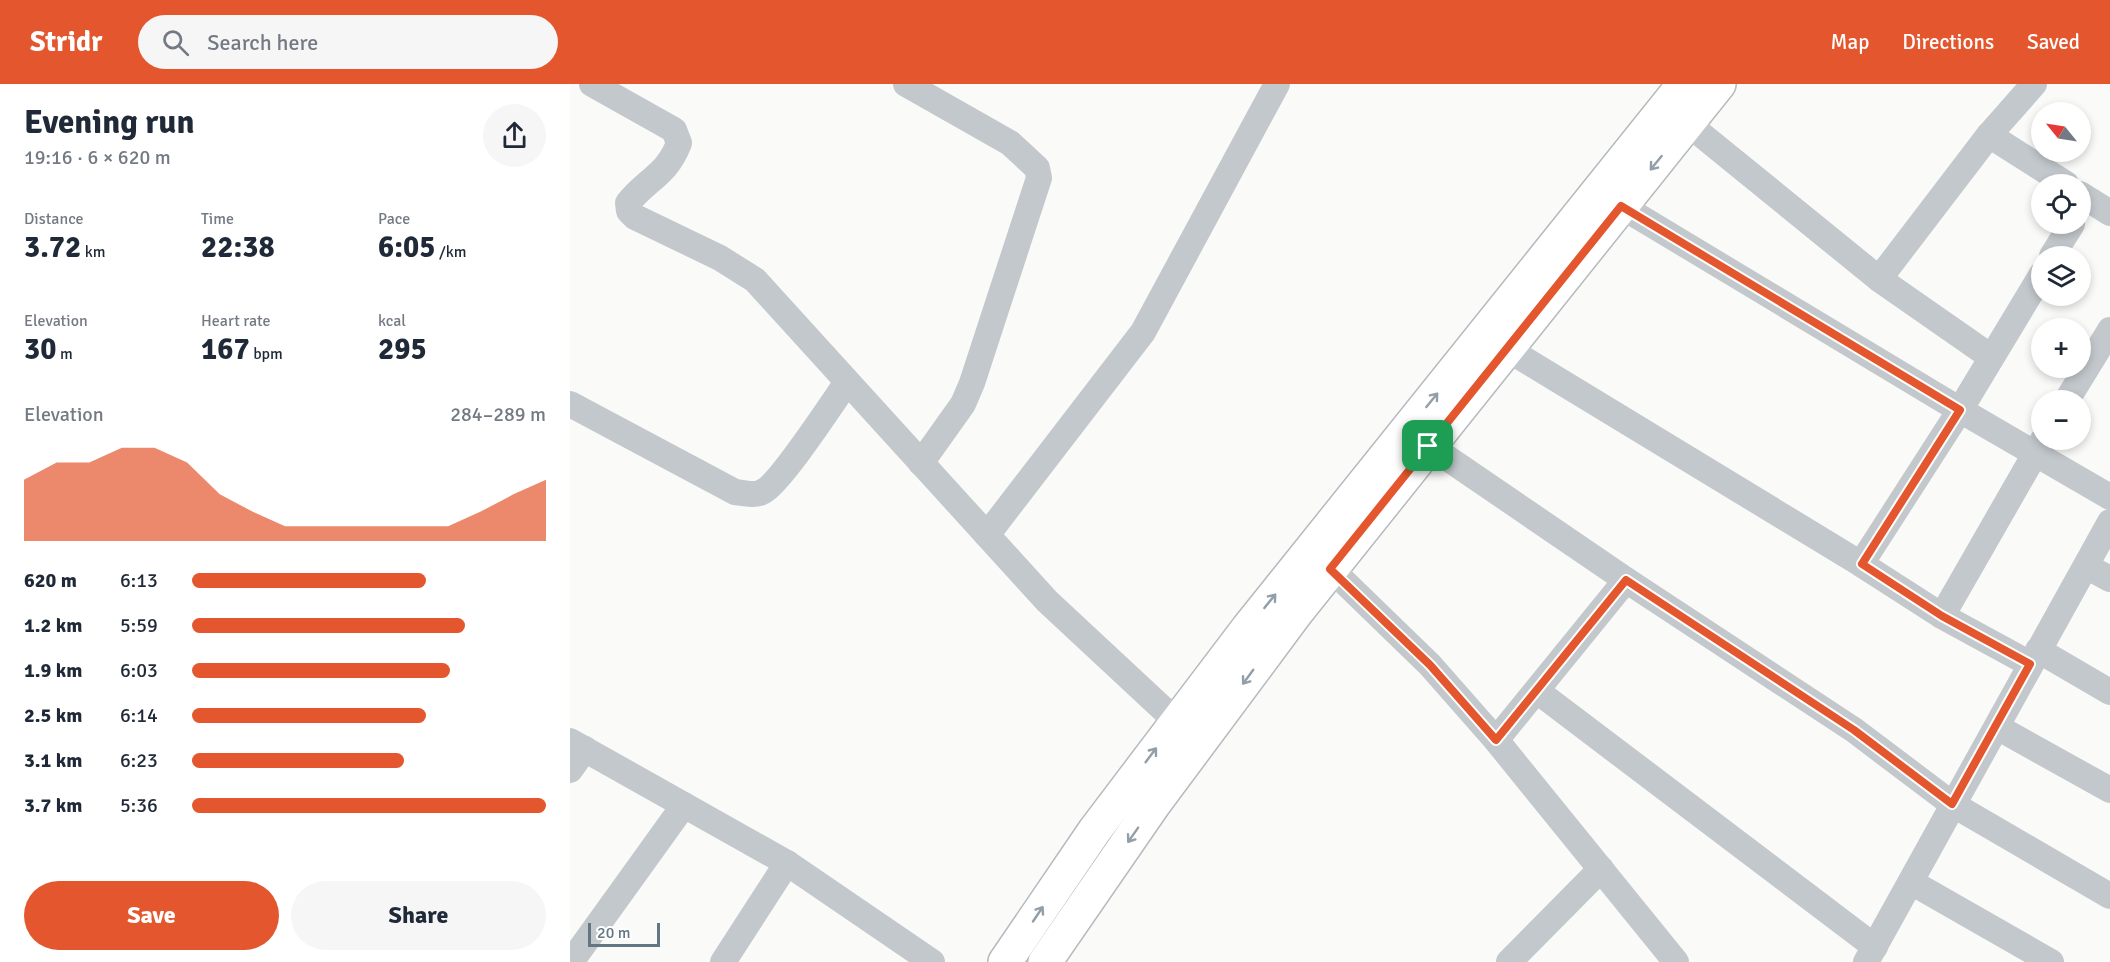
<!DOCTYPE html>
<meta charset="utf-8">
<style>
:root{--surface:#fff;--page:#f6f6f7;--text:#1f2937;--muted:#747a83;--accent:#e4572e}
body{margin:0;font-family:Signika,sans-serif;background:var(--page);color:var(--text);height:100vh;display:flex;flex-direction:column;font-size:22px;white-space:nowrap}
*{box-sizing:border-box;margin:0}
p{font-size:20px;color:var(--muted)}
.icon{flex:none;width:33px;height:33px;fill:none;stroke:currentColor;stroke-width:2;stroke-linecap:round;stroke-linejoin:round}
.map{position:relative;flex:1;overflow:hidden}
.details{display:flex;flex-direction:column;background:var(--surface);width:570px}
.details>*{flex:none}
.needle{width:39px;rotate:300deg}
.buttons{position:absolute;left:1461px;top:18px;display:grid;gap:12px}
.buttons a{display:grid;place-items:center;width:60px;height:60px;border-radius:50%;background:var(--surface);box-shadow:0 3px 9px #0003;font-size:30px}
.scale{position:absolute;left:18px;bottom:15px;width:72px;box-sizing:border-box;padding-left:6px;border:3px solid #657683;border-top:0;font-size:16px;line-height:21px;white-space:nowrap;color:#657683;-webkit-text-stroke:4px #fff;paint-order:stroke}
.pin{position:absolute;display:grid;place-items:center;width:51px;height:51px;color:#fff;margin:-26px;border-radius:12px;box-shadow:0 3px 9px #0006}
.round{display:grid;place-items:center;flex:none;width:63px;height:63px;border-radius:32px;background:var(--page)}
.overview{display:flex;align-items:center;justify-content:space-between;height:102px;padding:0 24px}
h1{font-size:33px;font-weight:800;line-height:45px}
.figures{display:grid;grid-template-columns:repeat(3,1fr);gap:9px;height:102px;padding:6px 24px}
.figures div{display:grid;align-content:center}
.figures b{font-size:30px;font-weight:800}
.figures small{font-size:16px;font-weight:400}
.figures p{font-size:16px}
.chart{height:168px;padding:12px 24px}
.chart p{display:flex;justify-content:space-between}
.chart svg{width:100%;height:108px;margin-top:6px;fill:var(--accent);opacity:.7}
.action{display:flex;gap:12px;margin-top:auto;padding:12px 24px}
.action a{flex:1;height:69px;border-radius:36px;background:var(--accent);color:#fff;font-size:24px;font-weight:800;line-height:69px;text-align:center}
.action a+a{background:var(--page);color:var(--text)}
ul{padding:0 24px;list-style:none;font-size:20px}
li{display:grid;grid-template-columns:96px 72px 1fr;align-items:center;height:45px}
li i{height:15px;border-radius:8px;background:var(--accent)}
header{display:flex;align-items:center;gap:36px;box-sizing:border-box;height:84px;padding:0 30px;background:var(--accent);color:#fff}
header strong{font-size:28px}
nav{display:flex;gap:33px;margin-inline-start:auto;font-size:21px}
.search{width:420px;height:54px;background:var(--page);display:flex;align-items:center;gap:15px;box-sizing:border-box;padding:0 21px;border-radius:33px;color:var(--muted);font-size:22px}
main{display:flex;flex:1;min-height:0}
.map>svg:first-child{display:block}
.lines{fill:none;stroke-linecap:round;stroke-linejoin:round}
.primary-casing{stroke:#b5babe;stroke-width:36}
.minor{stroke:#c3c8cc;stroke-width:26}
.primary{stroke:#fff;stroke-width:33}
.oneway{stroke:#939fa8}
.route-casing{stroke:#fff;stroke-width:12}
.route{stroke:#e4572e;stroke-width:8}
</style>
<header>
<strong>Stridr</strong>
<div class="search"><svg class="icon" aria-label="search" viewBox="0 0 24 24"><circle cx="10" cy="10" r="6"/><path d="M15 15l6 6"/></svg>Search here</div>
<nav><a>Map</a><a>Directions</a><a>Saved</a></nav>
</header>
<main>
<section class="details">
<div class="overview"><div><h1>Evening run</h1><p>19:16 · 6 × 620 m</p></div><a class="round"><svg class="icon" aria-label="share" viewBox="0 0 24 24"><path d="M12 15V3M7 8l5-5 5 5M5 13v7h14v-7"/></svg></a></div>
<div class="figures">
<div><p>Distance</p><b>3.72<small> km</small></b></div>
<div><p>Time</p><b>22:38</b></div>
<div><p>Pace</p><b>6:05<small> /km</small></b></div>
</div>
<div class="figures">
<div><p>Elevation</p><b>30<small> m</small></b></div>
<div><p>Heart rate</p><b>167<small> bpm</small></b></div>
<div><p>kcal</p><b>295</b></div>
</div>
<div class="chart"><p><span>Elevation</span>284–289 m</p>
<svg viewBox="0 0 160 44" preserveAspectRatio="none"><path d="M0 44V19L10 12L20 12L30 6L40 6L50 12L60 25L70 32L80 38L90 38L100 38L110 38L120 38L130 38L140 32L150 25L160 19V44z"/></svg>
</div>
<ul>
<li><b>620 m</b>6:13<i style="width:66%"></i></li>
<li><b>1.2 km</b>5:59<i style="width:77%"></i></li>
<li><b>1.9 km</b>6:03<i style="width:73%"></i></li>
<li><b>2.5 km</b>6:14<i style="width:66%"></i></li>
<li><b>3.1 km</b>6:23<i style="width:60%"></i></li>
<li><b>3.7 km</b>5:36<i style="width:100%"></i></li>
</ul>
<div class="action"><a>Save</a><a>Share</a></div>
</section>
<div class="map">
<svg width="1540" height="878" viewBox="0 0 1540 878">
<rect width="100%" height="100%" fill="#fafaf8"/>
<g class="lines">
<defs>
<g id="primary">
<path d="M435 878 525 746 678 544 1114 0"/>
<path d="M475 878 584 720 726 529 1149 0"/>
</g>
</defs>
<use href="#primary" class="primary-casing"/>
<g class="minor">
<path d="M22 0 104 46 109 59C97 91 77 95 58 119L59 127 65 133 150 174 185 196 477 517 607 638"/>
<path d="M336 0 440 59 467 84 469 94 402 299 393 320 351 379"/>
<path d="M1117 39 1309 195 1421 273"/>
<path d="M1419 51 1496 100"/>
<path d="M1510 110 1540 129"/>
<path d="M1051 122 1390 326 1540 413"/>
<path d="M1482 172 1502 140"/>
<path d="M1309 195 1419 51 1464 0"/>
<path d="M937 265 1291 480 1372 532 1460 580"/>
<path d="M1497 316 1540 246"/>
<path d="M0 320 165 408C173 409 185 412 192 408 209 401 263 318 277 298"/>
<path d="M845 352 1056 496 1284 646 1382 720 1540 812"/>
<path d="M417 451 573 248 707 0"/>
<path d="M1291 480 1390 326 1472 190"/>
<path d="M1516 482 1540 495"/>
<path d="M761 485 860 581 926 656 1106 878"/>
<path d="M1372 532 1473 356"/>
<path d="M1468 566 1540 608"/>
<path d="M967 607 1305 863"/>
<path d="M1427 643 1540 706"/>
<path d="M926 656 1056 496"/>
<path d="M0 657 217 779 362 878"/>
<path d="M0 686 15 665"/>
<path d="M1341 798 1481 878"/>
<path d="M1 878 114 721"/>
<path d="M153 878 217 779"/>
<path d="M939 878 1031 785"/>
<path d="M1296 878 1540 438"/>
</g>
<use href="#primary" class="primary"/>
</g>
<defs><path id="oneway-shaft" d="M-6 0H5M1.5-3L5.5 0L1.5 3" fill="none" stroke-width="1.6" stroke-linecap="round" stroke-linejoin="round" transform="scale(1.5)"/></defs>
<g class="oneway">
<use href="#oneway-shaft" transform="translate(1086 79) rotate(129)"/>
<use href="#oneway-shaft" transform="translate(862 316) rotate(-51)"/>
<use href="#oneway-shaft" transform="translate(700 517) rotate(-51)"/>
<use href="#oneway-shaft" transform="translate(678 593) rotate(126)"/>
<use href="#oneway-shaft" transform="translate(581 671) rotate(-53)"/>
<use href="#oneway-shaft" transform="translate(563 751) rotate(125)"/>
<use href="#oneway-shaft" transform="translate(468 830) rotate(-56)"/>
</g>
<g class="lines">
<defs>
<path id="route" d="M1051 122 1390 326 1292 480 1372 532 1460 580 1382 720 1284 646 1056 496 926 656 860 581 760 485Z"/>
</defs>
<use href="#route" class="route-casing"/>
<use href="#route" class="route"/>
</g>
</svg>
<div class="buttons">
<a><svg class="needle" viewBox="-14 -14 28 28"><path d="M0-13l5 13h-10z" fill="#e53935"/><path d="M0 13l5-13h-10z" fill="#747a83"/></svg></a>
<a><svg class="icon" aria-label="locate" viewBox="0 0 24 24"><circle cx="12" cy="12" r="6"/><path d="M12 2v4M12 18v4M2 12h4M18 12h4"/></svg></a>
<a><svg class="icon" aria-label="layers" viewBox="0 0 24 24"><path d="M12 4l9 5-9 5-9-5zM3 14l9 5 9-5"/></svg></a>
<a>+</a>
<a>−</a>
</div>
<div class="scale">20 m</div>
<div class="pin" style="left:858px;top:362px;background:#1e9e55"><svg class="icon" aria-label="arrive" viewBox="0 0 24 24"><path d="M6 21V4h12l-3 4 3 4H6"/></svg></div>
</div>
</main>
